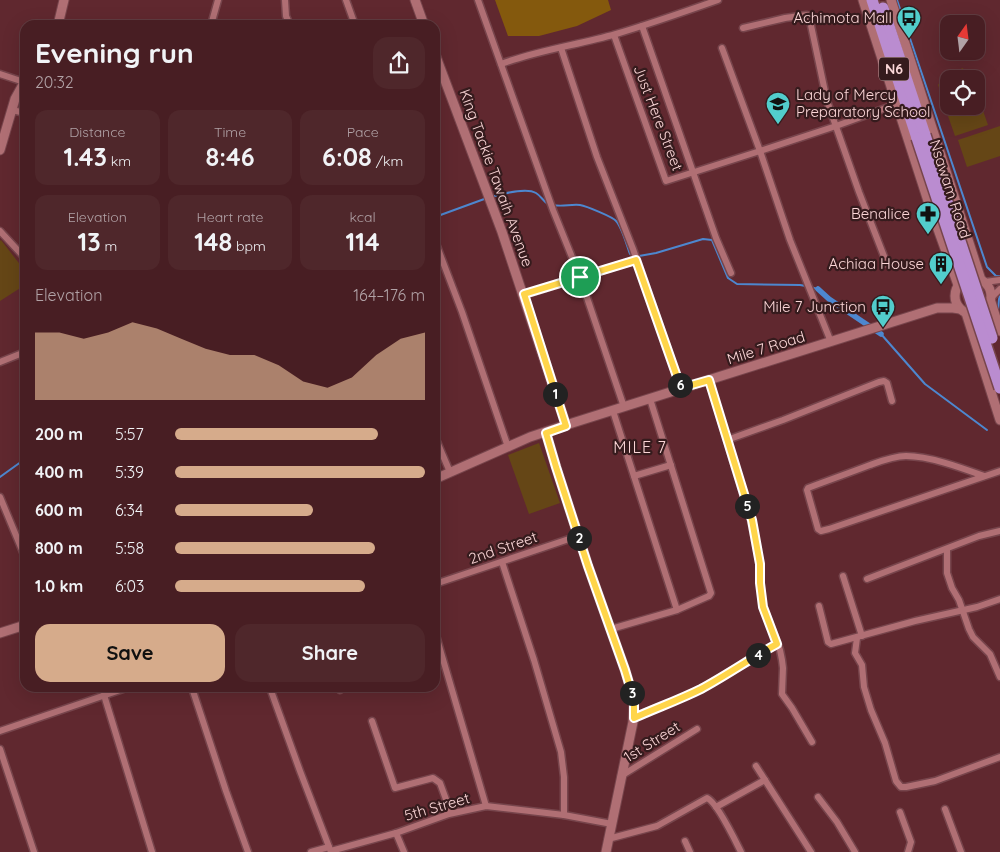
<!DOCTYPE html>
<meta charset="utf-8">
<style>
:root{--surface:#481e23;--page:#4f272b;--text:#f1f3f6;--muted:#b1a2a6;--line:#603c41;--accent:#d6ab8b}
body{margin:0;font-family:Quicksand,sans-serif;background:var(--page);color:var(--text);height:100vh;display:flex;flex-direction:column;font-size:19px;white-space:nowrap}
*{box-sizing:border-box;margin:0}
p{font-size:16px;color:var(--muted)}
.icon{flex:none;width:28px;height:28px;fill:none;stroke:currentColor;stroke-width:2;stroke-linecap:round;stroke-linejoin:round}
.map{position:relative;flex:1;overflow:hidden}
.drawer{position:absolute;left:20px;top:20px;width:420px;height:672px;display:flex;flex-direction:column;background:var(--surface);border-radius:15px;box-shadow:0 5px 20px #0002,0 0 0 1px var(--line)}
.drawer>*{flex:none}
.needle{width:32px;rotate:14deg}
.controls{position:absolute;left:940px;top:15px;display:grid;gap:10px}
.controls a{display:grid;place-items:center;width:45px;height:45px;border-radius:10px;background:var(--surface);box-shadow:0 5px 20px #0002,0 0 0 1px var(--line);font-size:25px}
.pin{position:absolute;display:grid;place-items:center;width:42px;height:42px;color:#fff;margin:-21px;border:2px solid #fff;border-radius:50%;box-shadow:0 1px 5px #0007}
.km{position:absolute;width:25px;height:25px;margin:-12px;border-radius:50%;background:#222;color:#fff;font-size:14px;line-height:25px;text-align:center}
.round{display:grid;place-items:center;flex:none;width:52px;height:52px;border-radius:15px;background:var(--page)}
.headline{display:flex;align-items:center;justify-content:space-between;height:85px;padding:0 15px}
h1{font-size:28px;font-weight:700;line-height:38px}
.metrics{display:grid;grid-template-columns:repeat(3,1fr);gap:8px;height:85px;padding:5px 15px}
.metrics div{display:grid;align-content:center;border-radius:12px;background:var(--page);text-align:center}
.metrics b{font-size:25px;font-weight:700}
.metrics small{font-size:14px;font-weight:400}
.metrics p{font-size:14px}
.chart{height:140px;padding:10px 15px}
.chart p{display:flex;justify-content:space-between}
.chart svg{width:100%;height:90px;margin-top:5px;fill:var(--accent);opacity:.7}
.action{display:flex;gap:10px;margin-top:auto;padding:10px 15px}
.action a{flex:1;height:58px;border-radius:15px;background:var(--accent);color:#111;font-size:20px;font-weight:700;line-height:58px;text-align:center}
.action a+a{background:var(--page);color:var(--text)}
ul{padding:0 15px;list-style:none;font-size:16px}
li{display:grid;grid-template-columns:80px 60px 1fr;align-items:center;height:38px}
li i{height:12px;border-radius:6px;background:var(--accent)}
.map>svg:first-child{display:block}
.green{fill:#654616}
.forest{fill:#84590d}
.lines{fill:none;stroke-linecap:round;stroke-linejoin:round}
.stream{stroke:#4d87cf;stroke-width:2}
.canal{stroke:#4d87cf;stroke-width:5.5}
.street-casing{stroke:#77454c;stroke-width:9}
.secondary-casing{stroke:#77454c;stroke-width:11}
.highway-casing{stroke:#77454c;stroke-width:14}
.street{stroke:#b06f74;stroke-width:6}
.secondary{stroke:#b06f74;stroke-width:9}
.highway{stroke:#ba8cd0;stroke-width:11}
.highway-bridge-casing{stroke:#77454c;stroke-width:14;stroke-linecap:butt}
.highway-bridge{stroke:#ba8cd0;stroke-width:11}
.route-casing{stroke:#fff;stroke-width:10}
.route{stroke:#ffd54a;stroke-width:6}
.labels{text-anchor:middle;stroke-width:4.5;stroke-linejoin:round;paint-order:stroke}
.shield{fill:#351b1d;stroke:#c09e9f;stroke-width:1}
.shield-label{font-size:14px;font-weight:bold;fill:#fbd6d7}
.poi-label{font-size:15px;fill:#fbd6d7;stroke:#351b1d;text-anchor:end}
.street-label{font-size:15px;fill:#fbd6d7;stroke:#351b1d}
.neighbourhood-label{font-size:16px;letter-spacing:1px;fill:#fbd6d7;stroke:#351b1d}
</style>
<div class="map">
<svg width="1000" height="852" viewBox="0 0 1000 852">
<rect width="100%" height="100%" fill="#60282f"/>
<g class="green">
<path d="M963 68 967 79H949V106L946 107 938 85 944 75Z"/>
<path d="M981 105 988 125 955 136 948 116Z"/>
<path d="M1000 126V156L967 167 958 140Z"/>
<path d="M1 240 25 271V285L0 301V241Z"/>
<path d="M539 443 560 503 529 514 508 455Z"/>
</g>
<path class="forest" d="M495 0H608L611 10 577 26 539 36H508Z"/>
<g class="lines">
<g class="stream">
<path d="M897 0 987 267 996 276H1000"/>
<path d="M491 197C502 194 526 187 536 193 541 196 543 201 548 204"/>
<path d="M553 205C562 207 571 204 580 205 586 206 613 217 616 221 622 227 627 246 630 254H632"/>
<path d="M435 217 487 198"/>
<path d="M637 256H639L656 253 703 239 712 240 728 278 737 284 800 285 806 286"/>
<path d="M810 287 818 289"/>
<path d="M998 311 999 299 1000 296"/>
<path d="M881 334 925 384 987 430"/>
<path d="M0 477 25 459"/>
</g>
<path class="canal" d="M818 289 829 299 881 334"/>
<defs>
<g id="street">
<path d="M285 0 286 16 290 25"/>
<path d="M346 0 355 25"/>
<path d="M478 0 553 210 580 277 624 407"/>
<path d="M211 25 218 0"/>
<path d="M642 26 716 238 731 273"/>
<path d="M743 28 785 18 807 15 809 16 827 101 859 192 887 264"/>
<path d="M614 35 666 181 760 151 836 126 897 104"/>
<path d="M561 48 597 157 633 249 681 388"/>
<path d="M722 48 760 151 790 240 831 342"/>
<path d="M501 64C538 50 578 45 616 34 650 24 684 12 718 0"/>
<path d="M0 74 24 82"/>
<path d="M12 110 25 113"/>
<path d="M0 231 25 258"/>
<path d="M435 241 462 312 508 447"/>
<path d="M985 282 1000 280"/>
<path d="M524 295 636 260"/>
<path d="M992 297 1000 289"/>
<path d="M0 362 25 352"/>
<path d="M709 380 751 520 760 564V583L763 607 780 650 782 660 783 668 782 694 792 708 812 742"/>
<path d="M613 411 677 610"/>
<path d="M435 437 450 472"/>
<path d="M727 440 783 420 879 382 884 381 887 383 892 401"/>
<path d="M634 476 671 465"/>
<path d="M984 476C962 468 930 456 906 456 894 456 881 461 870 465 849 473 829 480 808 488L807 490 818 529 821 531 829 529 1000 471"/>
<path d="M0 497 25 557"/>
<path d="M947 549V573L952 588 959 600 969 629 973 637 990 654 1000 677"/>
<path d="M502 562 534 660 561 752 564 777V815"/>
<path d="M843 576 862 636"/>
<path d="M867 579 979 536 1000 531"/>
<path d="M435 584 578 536"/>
<path d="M819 606 828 642 831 644 915 621 977 607 1000 599"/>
<path d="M611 629 677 610 709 596 711 593 650 399"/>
<path d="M435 632 486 806"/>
<path d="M857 638 855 653 862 665 864 687 871 710 885 743 896 781 901 787H906L935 781 1000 757"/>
<path d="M192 688 226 791 248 852"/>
<path d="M270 688 300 771 331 852"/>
<path d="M339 688 340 690"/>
<path d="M104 695 152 852"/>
<path d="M634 717C656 708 679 700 701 689 727 675 751 658 777 644"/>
<path d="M372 721 395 788 433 778 440 783 451 813"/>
<path d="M0 731 126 688"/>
<path d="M0 749 34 852"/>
<path d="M756 766 811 852"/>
<path d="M621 776 697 729"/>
<path d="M818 797 837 822 855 852"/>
<path d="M716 807 765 780"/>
<path d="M945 809 961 852"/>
<path d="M900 812 911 842 908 852"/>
<path d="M396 833 404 852"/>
<path d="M608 839 657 826 707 798C717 802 735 840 741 852"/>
<path d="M685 841 690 852"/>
<path d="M331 851 396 833 449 814 486 806 564 815 612 824"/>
<path d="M311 852 329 847"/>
</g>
<g id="secondary">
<path d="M415 0 424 25"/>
<path d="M863 0 930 207 958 285"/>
<path d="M891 0 981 280"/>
<path d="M58 25 64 0"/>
<path d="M435 54 502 232 566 425"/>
<path d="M0 150 15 99 25 81"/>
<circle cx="973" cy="296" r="18"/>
<path d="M991 302 1000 331"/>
<path d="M966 313 1000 420"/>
<path d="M546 433 556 467 588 566 625 670 634 700 633 722 606 852"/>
<path d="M435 479 530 437 566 425 937 308H953L960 309"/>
<path d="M0 633 25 625"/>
</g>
<g id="highway">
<path d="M872 0 917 138"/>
<path d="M883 8 925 135"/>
</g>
</defs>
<use href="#street" class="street-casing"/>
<use href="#secondary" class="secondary-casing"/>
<use href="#highway" class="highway-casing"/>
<use href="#street" class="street"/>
<use href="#secondary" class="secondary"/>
<use href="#highway" class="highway"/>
<defs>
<g id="highway-bridge">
<path d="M925 135 992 338"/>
<path d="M917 138 1000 388"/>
</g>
</defs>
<use href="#highway-bridge" class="highway-bridge-casing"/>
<use href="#highway-bridge" class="highway-bridge"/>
</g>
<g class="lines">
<defs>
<path id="route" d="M636 260 681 388 709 380 752 520 760 564V583L763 607 777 644C751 658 727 675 701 689 679 700 656 708 634 718V700L625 670 588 566 556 467 546 433 566 426 524 294Z"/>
</defs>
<use href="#route" class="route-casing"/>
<use href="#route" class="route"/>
</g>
<defs>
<symbol id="bus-pin" viewBox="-11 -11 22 30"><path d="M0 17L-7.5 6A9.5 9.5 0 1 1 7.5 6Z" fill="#52cdcc" stroke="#351b1d"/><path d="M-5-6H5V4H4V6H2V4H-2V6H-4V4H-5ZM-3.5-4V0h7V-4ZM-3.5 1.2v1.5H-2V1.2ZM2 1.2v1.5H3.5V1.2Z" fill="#111"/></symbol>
<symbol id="school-pin" viewBox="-11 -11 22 30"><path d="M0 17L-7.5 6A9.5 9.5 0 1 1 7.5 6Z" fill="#52cdcc" stroke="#351b1d"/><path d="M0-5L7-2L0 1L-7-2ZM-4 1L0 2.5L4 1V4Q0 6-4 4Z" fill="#111"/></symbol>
<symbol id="pharmacy-pin" viewBox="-11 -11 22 30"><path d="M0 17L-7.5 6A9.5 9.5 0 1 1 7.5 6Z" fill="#52cdcc" stroke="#351b1d"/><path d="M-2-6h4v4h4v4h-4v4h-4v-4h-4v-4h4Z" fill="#111"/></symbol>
<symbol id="building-pin" viewBox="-11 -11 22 30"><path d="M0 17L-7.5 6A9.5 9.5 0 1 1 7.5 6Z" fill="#52cdcc" stroke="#351b1d"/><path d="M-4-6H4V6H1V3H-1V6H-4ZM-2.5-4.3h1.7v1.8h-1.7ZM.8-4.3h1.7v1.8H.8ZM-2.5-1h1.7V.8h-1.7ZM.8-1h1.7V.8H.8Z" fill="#111"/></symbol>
</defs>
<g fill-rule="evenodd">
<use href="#bus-pin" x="895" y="4" width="28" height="38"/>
<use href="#school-pin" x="764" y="90" width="28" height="38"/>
<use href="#pharmacy-pin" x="914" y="200" width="28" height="38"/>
<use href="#building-pin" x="927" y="250" width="28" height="38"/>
<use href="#bus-pin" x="869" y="293" width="28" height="38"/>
</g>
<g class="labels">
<rect class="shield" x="879" y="57.5" width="30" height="23" rx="4"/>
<g class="shield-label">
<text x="894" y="74">N6</text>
</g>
<g class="poi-label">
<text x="892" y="23">Achimota Mall</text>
<text x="796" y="100" text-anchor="start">Lady of Mercy<tspan x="796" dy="17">Preparatory School</tspan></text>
<text x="910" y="219">Benalice</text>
<text x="924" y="269">Achiaa House</text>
<text x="866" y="312">Mile 7 Junction</text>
</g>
<g class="street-label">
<text transform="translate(658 118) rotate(69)" y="5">Just Here Street</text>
<text transform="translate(496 178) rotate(70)" y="5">King Tackie Tawaih Avenue</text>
<text transform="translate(950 189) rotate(72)" y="5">Nsawam Road</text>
<text transform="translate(766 348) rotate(-17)" y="5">Mile 7 Road</text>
<text transform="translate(503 548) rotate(-19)" y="5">2nd Street</text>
<text transform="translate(652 742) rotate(-32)" y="5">1st Street</text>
<text transform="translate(437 807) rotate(-16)" y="5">5th Street</text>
</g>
<g class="neighbourhood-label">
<text x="640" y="453">MILE 7</text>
</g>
</g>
</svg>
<div class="controls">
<a><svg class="needle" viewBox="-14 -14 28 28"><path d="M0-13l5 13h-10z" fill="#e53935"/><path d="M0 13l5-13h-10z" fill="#b1a2a6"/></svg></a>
<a><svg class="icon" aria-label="locate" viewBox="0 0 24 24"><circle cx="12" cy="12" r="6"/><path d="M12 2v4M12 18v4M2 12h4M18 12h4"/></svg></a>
</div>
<div class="pin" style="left:580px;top:277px;background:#1e9e55"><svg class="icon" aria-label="arrive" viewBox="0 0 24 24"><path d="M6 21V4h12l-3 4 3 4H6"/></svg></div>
<b class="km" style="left:555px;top:394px">1</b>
<b class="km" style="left:579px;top:538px">2</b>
<b class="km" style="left:632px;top:693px">3</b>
<b class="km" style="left:758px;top:655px">4</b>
<b class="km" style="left:747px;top:506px">5</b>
<b class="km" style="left:680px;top:385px">6</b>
<section class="drawer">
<div class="headline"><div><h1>Evening run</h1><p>20:32</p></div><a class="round"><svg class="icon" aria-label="share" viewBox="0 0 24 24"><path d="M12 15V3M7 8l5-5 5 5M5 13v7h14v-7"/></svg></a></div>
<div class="metrics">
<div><p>Distance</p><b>1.43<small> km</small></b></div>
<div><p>Time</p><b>8:46</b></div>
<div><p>Pace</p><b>6:08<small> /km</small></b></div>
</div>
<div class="metrics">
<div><p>Elevation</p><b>13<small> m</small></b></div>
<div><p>Heart rate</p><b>148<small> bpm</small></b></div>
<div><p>kcal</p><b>114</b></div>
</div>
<div class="chart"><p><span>Elevation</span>164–176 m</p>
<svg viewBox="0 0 160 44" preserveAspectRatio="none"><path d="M0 44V11L10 11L20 14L30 11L40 6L50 9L60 14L70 19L80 22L90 22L100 27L110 35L120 38L130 33L140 22L150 14L160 11V44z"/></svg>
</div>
<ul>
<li><b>200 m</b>5:57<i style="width:81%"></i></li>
<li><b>400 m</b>5:39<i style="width:100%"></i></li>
<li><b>600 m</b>6:34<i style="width:55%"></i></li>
<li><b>800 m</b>5:58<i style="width:80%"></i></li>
<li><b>1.0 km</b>6:03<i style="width:76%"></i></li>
</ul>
<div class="action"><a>Save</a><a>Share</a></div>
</section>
</div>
